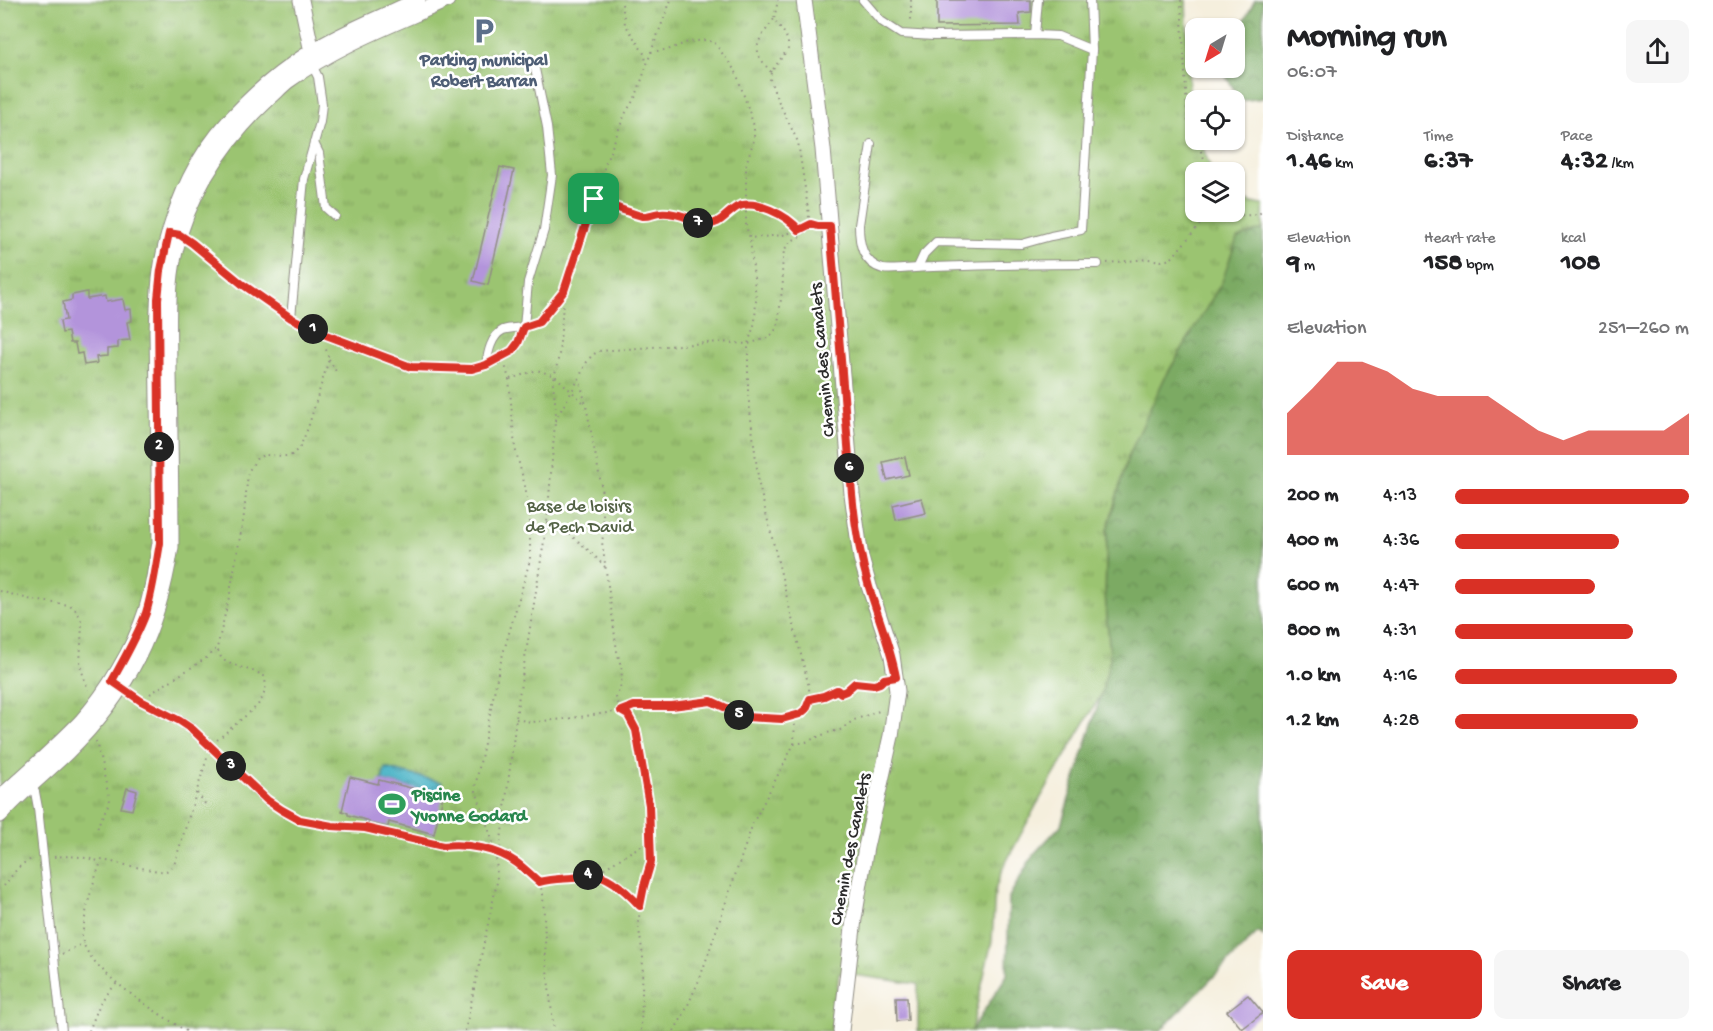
<!DOCTYPE html>
<meta charset="utf-8">
<style>
:root{--surface:#fff;--page:#f6f6f6;--text:#202124;--muted:#757577;--accent:#d93025}
body{margin:0;font-family:"Gochi Hand",sans-serif;background:var(--page);color:var(--text);height:100vh;display:flex;flex-direction:column;font-size:22px;white-space:nowrap}
*{box-sizing:border-box;margin:0}
p{font-size:20px;color:var(--muted)}
.icon{flex:none;width:33px;height:33px;fill:none;stroke:currentColor;stroke-width:2;stroke-linecap:round;stroke-linejoin:round}
.map{position:relative;flex:1;overflow:hidden}
.sheet{display:flex;flex-direction:column;background:var(--surface);width:450px}
.sheet>*{flex:none}
.needle{width:39px;rotate:218deg}
.tools{position:absolute;left:1185px;top:18px;display:grid;gap:12px}
.tools a{display:grid;place-items:center;width:60px;height:60px;border-radius:12px;background:var(--surface);box-shadow:0 2px 4px #0004;font-size:30px}
.pin{position:absolute;display:grid;place-items:center;width:51px;height:51px;color:#fff;margin:-26px;border-radius:12px;box-shadow:0 3px 9px #0006}
.km{position:absolute;width:30px;height:30px;margin:-15px;border-radius:50%;background:#222;color:#fff;font-size:16px;line-height:30px;text-align:center}
.round{display:grid;place-items:center;flex:none;width:63px;height:63px;border-radius:12px;background:var(--page)}
.summary{display:flex;align-items:center;justify-content:space-between;height:102px;padding:0 24px}
h1{font-size:33px;font-weight:700;line-height:45px}
.figures{display:grid;grid-template-columns:repeat(3,1fr);gap:9px;height:102px;padding:6px 24px}
.figures div{display:grid;align-content:center}
.figures b{font-size:26px;font-weight:700}
.figures small{font-size:16px;font-weight:400}
.figures p{font-size:16px}
.chart{height:168px;padding:12px 24px}
.chart p{display:flex;justify-content:space-between}
.chart svg{width:100%;height:108px;margin-top:6px;fill:var(--accent);opacity:.7}
.primary-button{display:flex;gap:12px;margin-top:auto;padding:12px 24px}
.primary-button a{flex:1;height:69px;border-radius:12px;background:var(--accent);color:#fff;font-size:24px;font-weight:700;line-height:69px;text-align:center}
.primary-button a+a{background:var(--page);color:var(--text)}
ul{padding:0 24px;list-style:none;font-size:20px}
li{display:grid;grid-template-columns:96px 72px 1fr;align-items:center;height:45px}
li i{height:15px;border-radius:8px;background:var(--accent)}
main{display:flex;flex:1;min-height:0}
.map>svg:first-child{display:block}
.forest{fill:url(#forest-crowns);stroke:#546a47;stroke-width:1.5}
.park{fill:url(#park-tufts);stroke:#63784e;stroke-width:1.5}
.water{fill:url(#water-waves);stroke:#3a6f78;stroke-width:1.5}
.building{fill:#b394db}
.lines{fill:none;stroke-linecap:round;stroke-linejoin:round}
.service-casing{stroke:#908d84;stroke-width:10}
.minor-casing{stroke:#908d84;stroke-width:17}
.path{stroke:#908d84;stroke-width:2;stroke-dasharray:1.5 4.5;stroke-linecap:butt}
.service{stroke:#fff;stroke-width:8}
.minor{stroke:#fff;stroke-width:15}
.route-casing{stroke:#fff;stroke-width:12}
.route{stroke:#d93025;stroke-width:8}
.labels{text-anchor:middle;stroke-width:5;stroke-linejoin:round;paint-order:stroke}
.service-label{font-size:18px;font-weight:bold;fill:#4e5e75;stroke:#fff}
.street-label{font-size:18px;fill:#2b2b2b;stroke:#fff}
.park-label{font-size:18px;fill:#526144;stroke:#fff}
.leisure-label{font-size:18px;font-weight:bold;fill:#27864d;stroke:#fff;text-anchor:start}
</style>
<main>
<div class="map">
<svg width="1263" height="1031" viewBox="0 0 1263 1031">
<defs>
<pattern id="forest-crowns" width="20" height="18" patternUnits="userSpaceOnUse" patternTransform="scale(1.5)"><rect width="20" height="18" fill="#7caa63"/><path d="M2 6a3 3 0 1 1 6 0M12 15a3 3 0 1 1 6 0" fill="none" stroke="#668b52"/></pattern>
<pattern id="park-tufts" width="24" height="20" patternUnits="userSpaceOnUse" patternTransform="scale(1.5)"><rect width="24" height="20" fill="#9bc471"/><path d="M3 7l-1-3M5 7V3M7 7l1-3M15 17l-1-3M17 17v-4M19 17l1-3" fill="none" stroke="#7f9f5d"/></pattern>
<pattern id="water-waves" width="16" height="10" patternUnits="userSpaceOnUse" patternTransform="scale(1.5)"><rect width="16" height="10" fill="#48b3c6"/><path d="M0 5q4-4 8 0t8 0" fill="none" stroke="#3c92a1"/></pattern>
</defs>
<rect width="100%" height="100%" fill="#fff"/>
<filter id="ink" filterUnits="userSpaceOnUse"><feTurbulence type="fractalNoise" baseFrequency=".0167" numOctaves="2"/><feDisplacementMap in="SourceGraphic" scale="12" xChannelSelector="R" yChannelSelector="G"/><feConvolveMatrix kernelMatrix="1 2 1 2 8 2 1 2 1" color-interpolation-filters="sRGB"/></filter>
<filter id="wash" filterUnits="userSpaceOnUse"><feTurbulence type="fractalNoise" baseFrequency=".008" numOctaves="4" result="noise"/><feDisplacementMap in="SourceGraphic" scale="24" xChannelSelector="R" yChannelSelector="G"/><feGaussianBlur stdDeviation="1.35" result="paint"/><feColorMatrix in="noise" values="0 0 0 0 0 0 0 0 0 0 0 0 0 0 0 0 0 1.4 0 .05"/><feComposite in="paint" operator="in"/></filter>
<g filter="url(#wash)">
<rect width="100%" height="100%" fill="#f5efdd"/>
<g class="forest">
<path d="M1255 0H1263V98L1241 101 1221 68H1234L1235 39Z"/>
<path d="M1196 212 1237 238 1263 229V936L1258 932 1160 1031H971L1007 975 1009 897 1033 855 1061 825 1101 695 1110 658 1105 594 1107 530 1128 457 1164 379 1192 333Z"/>
</g>
<path class="park" d="M0 0H1186L1190 121 1195 131 1196 140H1200L1212 172H1196V212H1234L1235 197C1244 199 1253 205 1263 205V229L1237 238 1222 282 1164 379 1128 457 1107 530 1105 594 1110 658 1101 695 1037 804 1002 870 995 890 992 941 971 1031H918V984L839 973 832 1031H0Z"/>
<path class="water" d="M385 768 442 782 439 795 382 781Z"/>
<g id="blocks">
<g class="building">
<path d="M937 0H1031V12L1019 13 1020 25 937 26Z"/>
<path d="M500 167 514 170 488 285 473 281Z"/>
<path d="M87 292V299L105 296 106 302 123 299 125 310 131 309 132 321 127 322 130 340 118 341V348L107 349V356L96 357 97 363 84 365 82 353 77 354 75 343H70L68 332 62 333 60 321 66 320 63 302 72 300V295Z"/>
<path d="M905 457 909 475 887 480 883 462Z"/>
<path d="M922 498 926 513 896 520 893 505Z"/>
<path d="M350 777 378 784 379 780 443 796 434 834 389 822 388 827 368 823 369 821 348 815V813L342 811Z"/>
<path d="M127 788 137 791 132 810 121 808Z"/>
<path d="M1248 995 1263 1013 1242 1029 1227 1011Z"/>
<path d="M896 997H907L908 1020 897 1021Z"/>
</g>
</g>
</g>
<g filter="url(#ink)">
<use href="#blocks" fill-opacity="0" stroke="#908d84" stroke-width="1.5"/>
<g class="lines">
<defs>
<g id="service">
<path d="M863 0 881 21 901 34 934 36 1035 35 1058 36 1092 50"/>
<path d="M1035 35 1038 0"/>
<path d="M314 143 319 153 326 208 335 216"/>
<path d="M871 144 859 225C859 243 862 263 883 269 891 271 922 267 933 267 988 265 1043 264 1098 264"/>
<path d="M179 235 192 243 242 284 291 318 326 335 411 367 472 369 486 365 512 351 518 343 524 327 528 282 544 230 552 175 547 127 534 64"/>
<path d="M918 267 924 254 936 242 1022 244 1051 236 1081 230 1092 50 1090 0"/>
<path d="M291 318 304 179 320 122 322 104 318 77 311 63"/>
<path d="M486 365C488 353 491 336 503 330 509 328 518 328 524 327"/>
<path d="M119 685 141 701 180 721 192 729 267 800 282 810 300 820 332 826 365 828 426 842"/>
<path d="M30 784 35 792 38 808 62 1031"/>
</g>
<g id="minor">
<path d="M301 0 312 52 315 58"/>
<path d="M804 0 823 149 852 494 861 558 869 586 892 655 897 691 891 736 866 847 854 919 841 1031"/>
<path d="M0 798C27 773 55 749 81 722 107 693 134 649 146 611 153 589 156 566 160 543L157 331C158 311 158 291 161 271 165 240 180 195 196 167 222 121 267 80 311 52 345 31 383 17 418 0"/>
<path d="M0 815C21 792 45 773 67 752 128 693 158 630 171 547 171 489 170 431 169 374 169 333 166 290 175 251 189 191 225 139 269 98 276 92 282 85 289 80 337 45 394 24 447 0"/>
</g>
</defs>
<use href="#service" class="service-casing"/>
<use href="#minor" class="minor-casing"/>
<g class="path">
<path d="M911 0V24"/>
<path d="M1181 0 1187 110 1188 123 1196 139"/>
<path d="M622 4 625 24 645 55 646 63"/>
<path d="M651 52 670 49 688 42 705 40 714 42 736 72 754 126V140L746 164V226L750 238 783 235 808 227 809 215 798 142 775 94 770 79 771 72 788 49V42L785 34 774 19 778 0"/>
<path d="M771 72C749 47 757 43 774 19"/>
<path d="M1196 140 1210 172"/>
<path d="M594 199 643 216 660 213 671 214 682 216 694 222 706 225 716 224 738 207 746 205 767 208 794 223 802 235"/>
<path d="M1230 212C1241 217 1252 216 1263 212"/>
<path d="M1107 263 1148 259 1162 261 1171 259 1210 212"/>
<path d="M534 324 539 322 564 291"/>
<path d="M329 359 337 373"/>
<path d="M579 378 586 405 601 484 604 530 602 542 617 651 622 670 621 685 616 698 621 711 628 715 636 730 649 805 651 862 644 887 638 923 643 956 641 1031"/>
<path d="M510 379 537 370 555 376 584 403"/>
<path d="M555 421C563 406 572 392 579 378 585 366 587 357 599 351L720 342 748 344 767 338 774 333 778 324 783 281 782 269 784 250 790 242 802 235 811 224 817 226"/>
<path d="M547 523C571 532 588 549 605 567"/>
<path d="M0 591 32 600 70 605 77 611 82 623 80 665 88 690"/>
<path d="M150 694 206 658 217 648"/>
<path d="M811 699 824 696 837 690 841 693 846 691 855 683 874 685 882 681"/>
<path d="M516 719 531 722 565 719 621 711 635 706H673L711 701 746 717 782 719 795 716"/>
<path d="M217 740 257 706C264 697 268 687 264 676 252 669 237 668 225 661 220 658 219 653 217 648L230 593 244 515 248 472 257 458 264 455 286 456 292 455 300 447 308 428 329 359 325 346"/>
<path d="M96 741 110 801 98 825 97 833"/>
<path d="M794 744 806 742 827 733 840 730 854 720 879 711"/>
<path d="M197 793 206 805"/>
<path d="M436 844 443 845 455 844 496 852 515 862 539 882 543 894 546 961 554 1031"/>
<path d="M496 852 500 849 518 702 547 523 556 410 553 383 559 355 564 291 606 162 625 114 636 96 642 79 651 52 671 0"/>
<path d="M54 857C70 855 87 857 101 862"/>
<path d="M594 874C613 881 626 891 640 906"/>
<path d="M540 882C546 880 553 878 559 878 570 877 581 878 592 874 613 866 630 849 651 842"/>
<path d="M4 886C12 876 20 861 34 859"/>
<path d="M62 954 84 943"/>
<path d="M89 1031 101 1001 117 983"/>
<path d="M186 1031C160 1014 83 968 82 936 82 932 84 927 84 923 88 901 93 881 102 860 114 862 159 873 166 871 169 870 171 867 174 865L207 758"/>
<path d="M465 1031 497 882 496 852 475 788 499 668 530 560V520L525 486 515 448 509 379 505 365"/>
<path d="M674 1031 684 1014 700 978 753 823 794 744 795 716C809 711 810 700 809 687L759 485 748 394V344L755 322 756 299 750 238"/>
</g>
<use href="#service" class="service"/>
<use href="#minor" class="minor"/>
</g>
</g>
<g class="lines" filter="url(#ink)">
<defs>
<path id="route" d="M594 199C606 203 631 214 642 216 648 217 655 213 661 213 666 212 673 214 679 215 688 217 695 223 705 224 720 226 725 214 737 207 754 198 788 216 799 230L811 224 818 226H830L852 494C855 525 860 556 869 587 878 617 890 646 896 677L884 679 880 683 874 685 855 683 846 691 841 693 837 690 824 696 810 699 806 709 800 714 782 719 746 717 711 701 672 706H634L621 711 628 715 636 730 649 805 651 862 644 886 640 906C629 894 608 873 590 874 584 875 578 878 572 878 560 879 551 879 539 882 532 876 525 869 517 863 498 849 467 843 443 846L365 828 332 826 300 820 282 810 267 800 192 729 180 721 141 701 112 681C124 659 137 637 146 613 153 590 156 566 160 543L158 299 161 270 169 233 180 235 192 243 242 284 291 318 326 335 411 367 472 369 486 365 512 351 518 343 524 327 539 322 564 291Z"/>
</defs>
<use href="#route" class="route-casing"/>
<use href="#route" class="route"/>
</g>
<defs>
<symbol id="parking-bare" viewBox="-9 -9 18 18"><path d="M-3.5-5.5H1a3.5 3.5 0 0 1 0 7H-1V5.5H-3.5ZM-1-3.4V-.6H.8a1.4 1.4 0 0 0 0-2.8Z" fill="#5c6f8a" stroke="#fff" stroke-width="2.5" paint-order="stroke"/></symbol>
<symbol id="stadium-bare" viewBox="-9 -9 18 18"><path d="M0-5a6.5 5 0 1 0 0 10a6.5 5 0 1 0 0-10ZM-3.5-1.8h7v3.6h-7Z" fill="#2e9e5b" stroke="#fff" stroke-width="2.5" paint-order="stroke"/></symbol>
</defs>
<g fill-rule="evenodd">
<use href="#parking-bare" x="465" y="12" width="38" height="38"/>
<use href="#stadium-bare" x="373" y="785" width="38" height="38"/>
</g>
<g class="labels">
<g class="service-label">
<text x="484" y="65">Parking municipal<tspan x="484" dy="21">Robert Barran</tspan></text>
</g>
<g class="street-label">
<text transform="translate(821 360) rotate(-95)" y="6">Chemin des Canalets</text>
<text transform="translate(849 849) rotate(-79)" y="6">Chemin des Canalets</text>
</g>
<g class="park-label">
<text x="579" y="511">Base de loisirs<tspan x="579" dy="21">de Pech David</tspan></text>
</g>
<g class="leisure-label">
<text x="412" y="800">Piscine<tspan x="412" dy="21">Yvonne Godard</tspan></text>
</g>
</g>
</svg>
<div class="tools">
<a><svg class="needle" viewBox="-14 -14 28 28"><path d="M0-13l5 13h-10z" fill="#e53935"/><path d="M0 13l5-13h-10z" fill="#757577"/></svg></a>
<a><svg class="icon" aria-label="locate" viewBox="0 0 24 24"><circle cx="12" cy="12" r="6"/><path d="M12 2v4M12 18v4M2 12h4M18 12h4"/></svg></a>
<a><svg class="icon" aria-label="layers" viewBox="0 0 24 24"><path d="M12 4l9 5-9 5-9-5zM3 14l9 5 9-5"/></svg></a>
</div>
<div class="pin" style="left:594px;top:199px;background:#1e9e55"><svg class="icon" aria-label="arrive" viewBox="0 0 24 24"><path d="M6 21V4h12l-3 4 3 4H6"/></svg></div>
<b class="km" style="left:313px;top:329px">1</b>
<b class="km" style="left:159px;top:447px">2</b>
<b class="km" style="left:231px;top:766px">3</b>
<b class="km" style="left:588px;top:875px">4</b>
<b class="km" style="left:739px;top:715px">5</b>
<b class="km" style="left:849px;top:468px">6</b>
<b class="km" style="left:698px;top:223px">7</b>
</div>
<section class="sheet">
<div class="summary"><div><h1>Morning run</h1><p>06:07</p></div><a class="round"><svg class="icon" aria-label="share" viewBox="0 0 24 24"><path d="M12 15V3M7 8l5-5 5 5M5 13v7h14v-7"/></svg></a></div>
<div class="figures">
<div><p>Distance</p><b>1.46<small> km</small></b></div>
<div><p>Time</p><b>6:37</b></div>
<div><p>Pace</p><b>4:32<small> /km</small></b></div>
</div>
<div class="figures">
<div><p>Elevation</p><b>9<small> m</small></b></div>
<div><p>Heart rate</p><b>158<small> bpm</small></b></div>
<div><p>kcal</p><b>108</b></div>
</div>
<div class="chart"><p><span>Elevation</span>251–260 m</p>
<svg viewBox="0 0 160 44" preserveAspectRatio="none"><path d="M0 44V27L10 17L20 6L30 6L40 10L50 17L60 20L70 20L80 20L90 27L100 34L110 38L120 34L130 34L140 34L150 34L160 27V44z"/></svg>
</div>
<ul>
<li><b>200 m</b>4:13<i style="width:100%"></i></li>
<li><b>400 m</b>4:36<i style="width:70%"></i></li>
<li><b>600 m</b>4:47<i style="width:60%"></i></li>
<li><b>800 m</b>4:31<i style="width:76%"></i></li>
<li><b>1.0 km</b>4:16<i style="width:95%"></i></li>
<li><b>1.2 km</b>4:28<i style="width:78%"></i></li>
</ul>
<div class="primary-button"><a>Save</a><a>Share</a></div>
</section>
</main>
